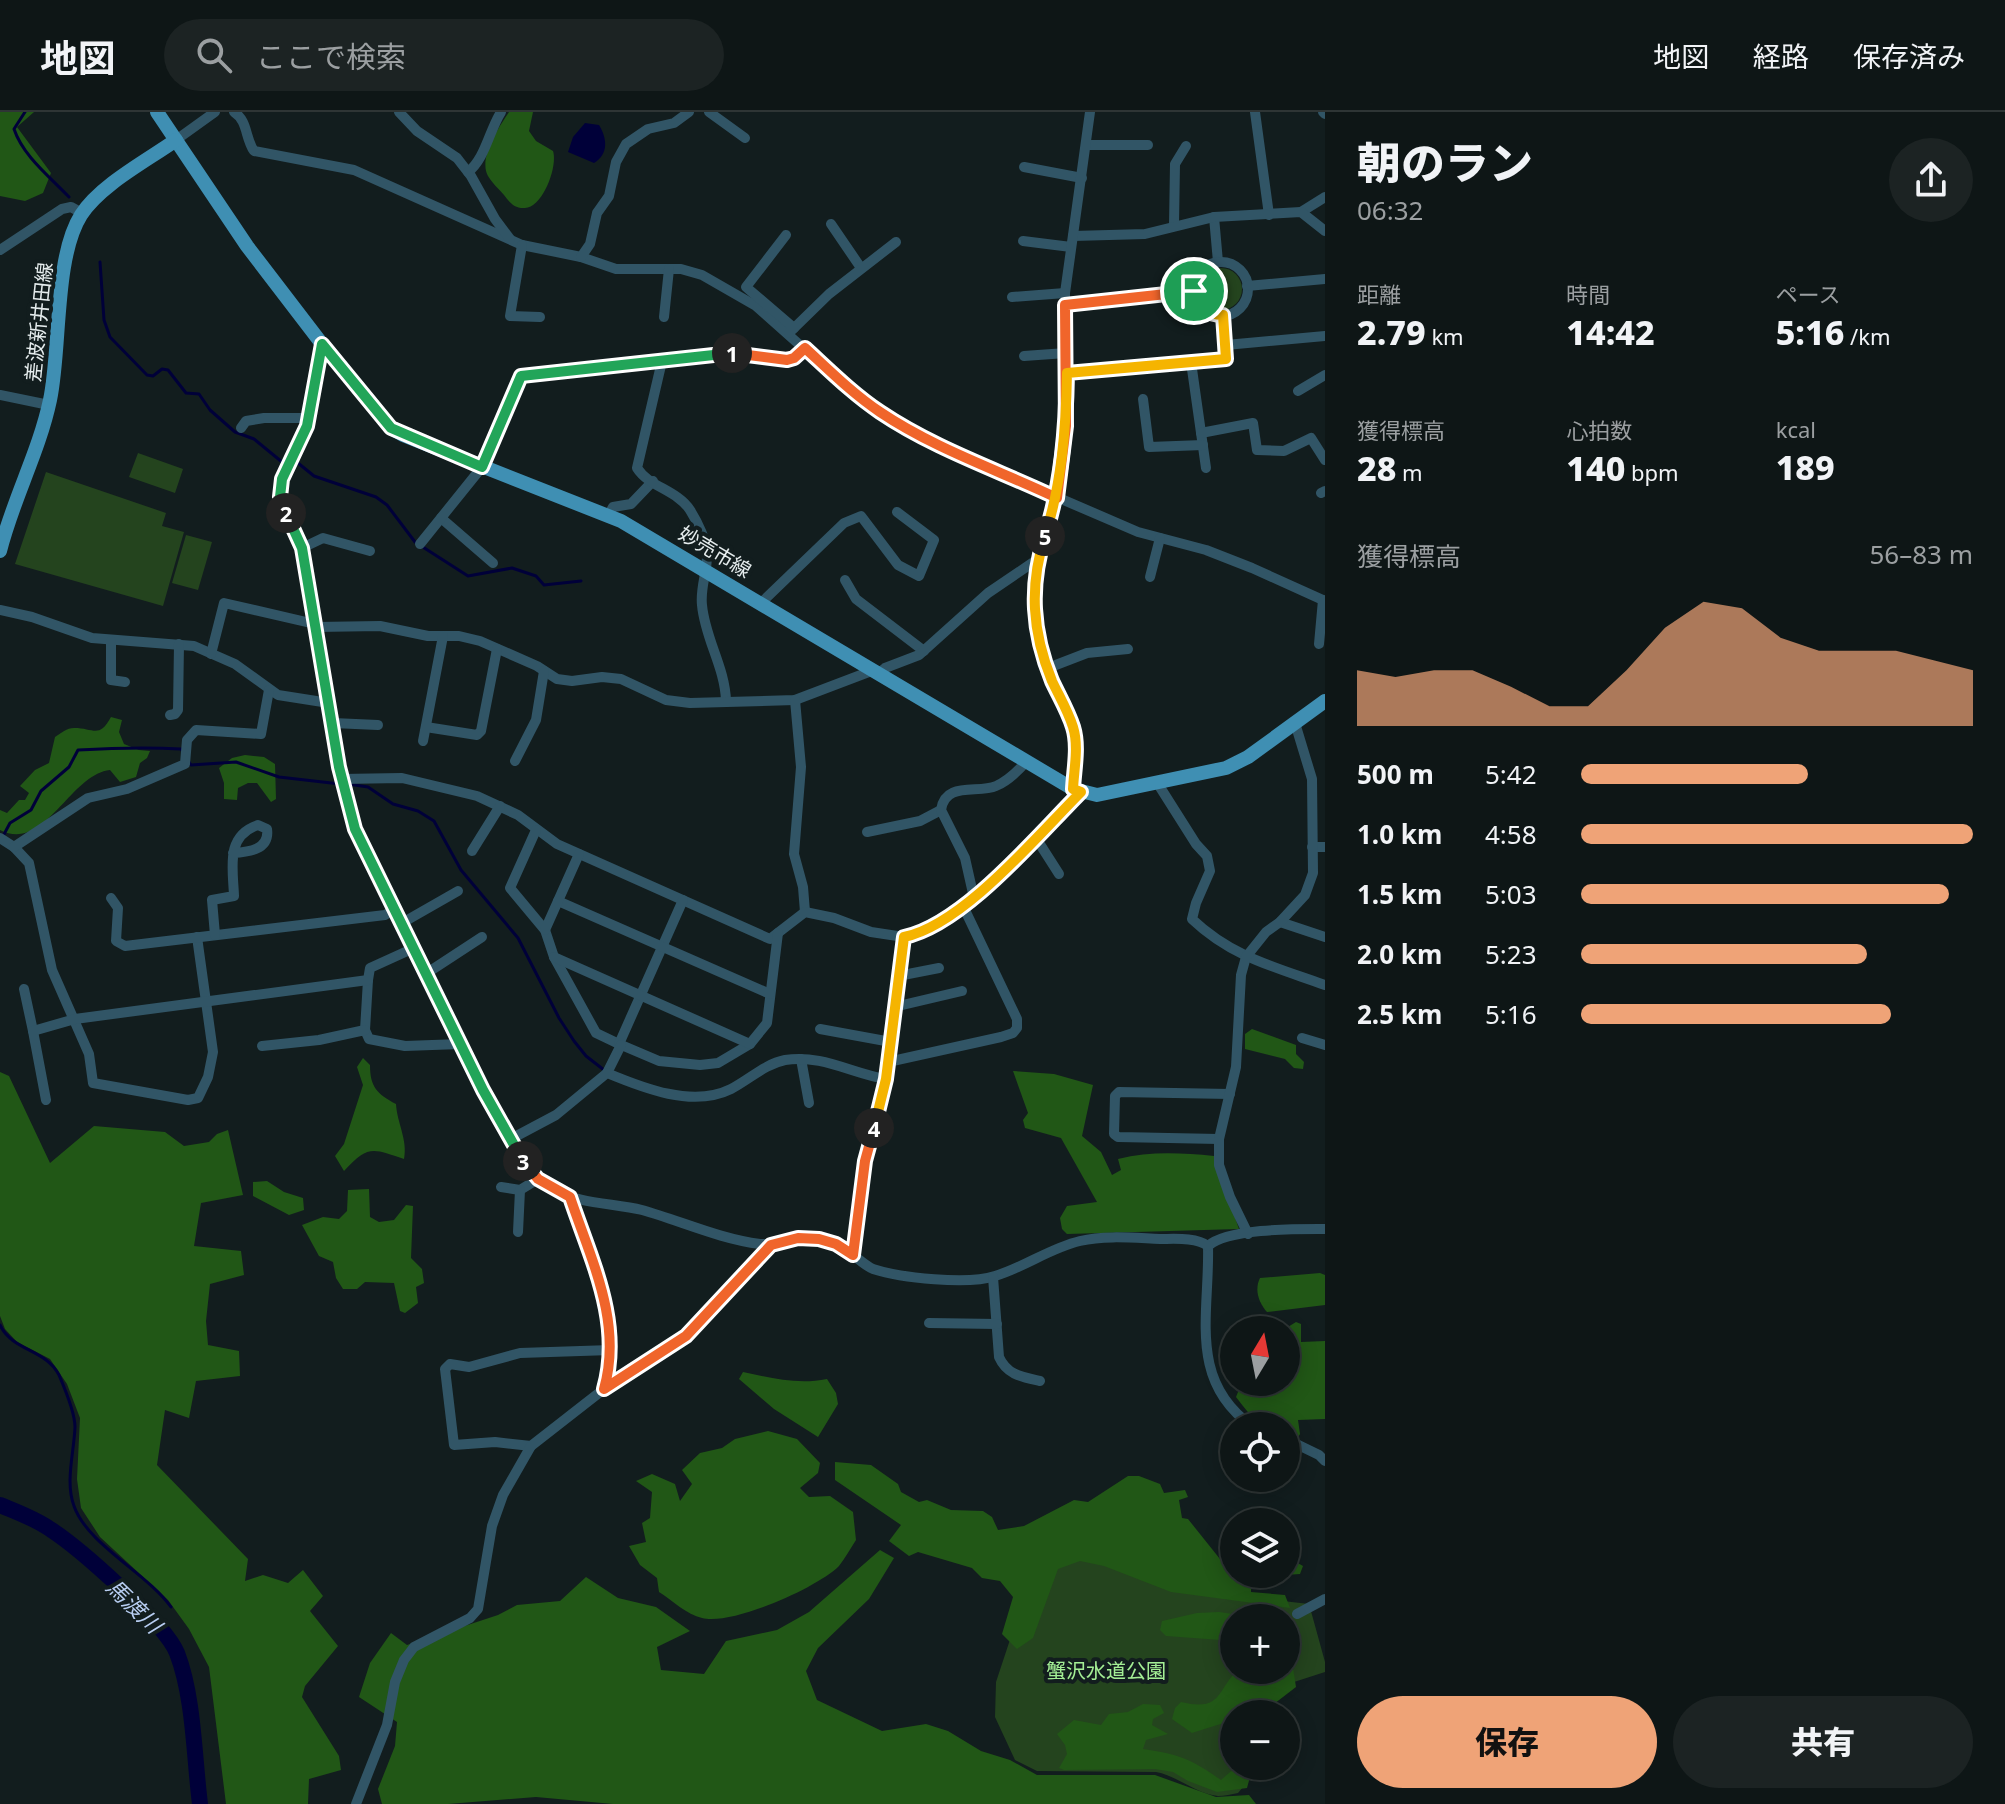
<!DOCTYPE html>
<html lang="ja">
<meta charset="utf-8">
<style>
:root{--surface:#0e1616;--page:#1c2323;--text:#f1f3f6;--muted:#9b9fa1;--line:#2e3535;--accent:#efa377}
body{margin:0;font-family:"Noto Sans","Noto Sans JP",sans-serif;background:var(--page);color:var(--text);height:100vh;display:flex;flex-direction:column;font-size:30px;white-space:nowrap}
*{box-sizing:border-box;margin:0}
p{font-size:26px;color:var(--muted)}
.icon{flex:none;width:44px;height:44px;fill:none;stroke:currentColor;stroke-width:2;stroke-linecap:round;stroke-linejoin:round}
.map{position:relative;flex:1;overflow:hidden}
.panel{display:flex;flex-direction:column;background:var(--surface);width:680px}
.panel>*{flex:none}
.needle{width:52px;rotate:10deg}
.controls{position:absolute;left:1220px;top:1204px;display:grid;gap:16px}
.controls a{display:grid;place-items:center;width:80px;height:80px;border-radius:50%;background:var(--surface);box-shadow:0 4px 20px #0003,0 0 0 2px var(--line);font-size:40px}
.pin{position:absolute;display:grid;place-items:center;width:68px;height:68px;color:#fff;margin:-34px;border:4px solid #fff;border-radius:50%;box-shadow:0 2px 8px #0007}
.km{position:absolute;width:40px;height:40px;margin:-20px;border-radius:50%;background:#222;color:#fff;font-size:22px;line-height:40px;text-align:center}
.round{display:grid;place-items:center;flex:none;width:84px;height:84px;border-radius:42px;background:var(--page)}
.head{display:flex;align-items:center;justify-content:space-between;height:136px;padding:0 32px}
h1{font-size:44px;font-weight:800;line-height:60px}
.stats{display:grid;grid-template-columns:repeat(3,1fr);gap:12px;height:136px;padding:8px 32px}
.stats div{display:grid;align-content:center}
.stats b{font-size:34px;font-weight:800}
.stats small{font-size:22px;font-weight:400}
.stats p{font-size:22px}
.chart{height:224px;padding:16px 32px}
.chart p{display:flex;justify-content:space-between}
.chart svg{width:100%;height:144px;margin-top:8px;fill:var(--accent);opacity:.7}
.cta{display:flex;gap:16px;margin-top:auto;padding:16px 32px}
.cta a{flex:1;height:92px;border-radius:48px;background:var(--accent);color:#111;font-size:32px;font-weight:800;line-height:92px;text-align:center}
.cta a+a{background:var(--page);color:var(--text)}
ul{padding:0 32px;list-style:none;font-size:26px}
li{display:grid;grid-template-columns:128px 96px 1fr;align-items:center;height:60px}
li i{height:20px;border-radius:10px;background:var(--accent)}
header{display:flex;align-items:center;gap:48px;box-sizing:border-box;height:112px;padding:0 40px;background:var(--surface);border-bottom:2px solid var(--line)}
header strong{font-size:38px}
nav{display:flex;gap:44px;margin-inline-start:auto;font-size:28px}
.search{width:560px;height:72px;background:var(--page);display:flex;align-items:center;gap:20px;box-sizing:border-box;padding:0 28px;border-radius:44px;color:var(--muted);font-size:30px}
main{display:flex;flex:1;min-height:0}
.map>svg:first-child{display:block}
.green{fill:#24441e;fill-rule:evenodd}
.forest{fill:#215716}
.water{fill:#000039}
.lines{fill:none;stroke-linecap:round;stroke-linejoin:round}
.stream{stroke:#000039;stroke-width:3}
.river{stroke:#000039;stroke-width:16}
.minor{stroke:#315566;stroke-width:10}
.major{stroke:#3f8fb3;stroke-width:14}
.split-1-casing{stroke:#fff;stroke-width:16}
.split-2-casing{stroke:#fff;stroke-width:16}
.split-3-casing{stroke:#fff;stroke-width:16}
.split-4-casing{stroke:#fff;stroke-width:16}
.split-5-casing{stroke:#fff;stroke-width:16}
.split-6-casing{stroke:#fff;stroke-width:16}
.split-1{stroke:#f0652b;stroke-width:10}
.split-2{stroke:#22a559;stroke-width:10}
.split-3{stroke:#22a559;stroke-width:10}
.split-4{stroke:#f0652b;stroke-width:10}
.split-5{stroke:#f5b400;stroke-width:10}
.split-6{stroke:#f5b400;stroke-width:10}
.labels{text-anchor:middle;stroke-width:8;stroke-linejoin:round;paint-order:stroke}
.street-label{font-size:20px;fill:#e5eced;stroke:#121d1e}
.park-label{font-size:20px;fill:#a4ef95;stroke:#121d1e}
.water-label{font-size:22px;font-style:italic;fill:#b8cef2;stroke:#121d1e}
</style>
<header>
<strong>地図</strong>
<div class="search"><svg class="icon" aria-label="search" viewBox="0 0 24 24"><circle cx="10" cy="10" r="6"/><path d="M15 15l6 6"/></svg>ここで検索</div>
<nav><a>地図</a><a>経路</a><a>保存済み</a></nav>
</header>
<main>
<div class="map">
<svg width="1325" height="1692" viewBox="0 0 1325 1692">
<rect width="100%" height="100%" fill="#121d1e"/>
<g class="green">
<circle cx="1221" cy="177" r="21"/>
<path d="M138 341 183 357 175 381 129 365Z"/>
<path d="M46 360 166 401 162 414 184 420 163 494 15 452Z"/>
<path d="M186 423 212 430 198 478 172 471Z"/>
<path d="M1066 1440 1173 1476 1309 1492 1325 1550V1560L1263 1580 1259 1602H1234V1654H1250L1248 1669 1238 1681C1232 1682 1224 1684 1218 1684 1196 1682 1178 1664 1156 1660L1037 1659 1015 1648 995 1605 996 1570 1033 1458ZM1234 1506H1286V1558H1234Z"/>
</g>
<g class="forest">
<path d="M0 0H34L17 15 51 61 43 81 25 89 0 84Z"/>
<path d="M509 0H533L529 19 536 29 553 39C558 54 543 95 525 96 515 97 509 90 504 83 499 77 492 71 488 64 478 46 499 15 509 0Z"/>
<path d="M111 605 122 608 119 620 124 632 139 638 150 639 147 646 140 651 136 665 120 670 110 658C70 662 45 741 0 718V698L7 701 19 688H25L29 681 20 674 35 658 49 651 55 625C61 621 67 616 74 616 94 616 99 627 111 605Z"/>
<path d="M245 643 264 645 275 652 276 687 271 690 257 671H248L238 676 237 688 224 687V671L219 656 232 646Z"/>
<path d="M1252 917 1296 933V942L1304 950 1303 957 1294 956 1285 947 1245 937V922Z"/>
<path d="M363 946 370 953C370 975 377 982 396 992 397 1011 408 1028 404 1047 372 1036 368 1033 344 1059L335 1044 344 1032 363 973 357 955Z"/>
<path d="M1013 959 1054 962 1093 973 1082 1024 1101 1040 1112 1063 1121 1058 1118 1047C1150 1039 1181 1041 1214 1044L1239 1117 1067 1122 1062 1117 1060 1106 1067 1094 1097 1090 1061 1026 1025 1016 1023 1008 1028 1001Z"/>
<path d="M0 960 9 964 50 1051 94 1014 165 1020 184 1034 209 1030 217 1022 228 1018 243 1083 201 1091 194 1134 241 1139 244 1163 210 1172 206 1209 208 1233 239 1239 240 1264 196 1269 189 1306 165 1298 157 1353 248 1447 245 1469 263 1463 288 1471 303 1458 323 1484 310 1499 338 1534 305 1574 302 1585 339 1644 341 1658 309 1667 308 1692H226L209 1555 189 1517 168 1488 100 1425 81 1396 77 1367 80 1306 67 1272 50 1247 17 1230 5 1217 0 1204Z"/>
<path d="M267 1069 284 1080 303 1086 304 1098 289 1103 253 1084V1070Z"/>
<path d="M369 1077 370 1105 379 1110 394 1108 406 1093 413 1094 411 1146 422 1157 424 1171 416 1175 418 1191 405 1201 400 1199 394 1171 365 1170 357 1177H343L336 1166 333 1150 319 1144 302 1113 323 1105 339 1107 347 1099 348 1078Z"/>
<path d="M1320 1161 1325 1163V1193L1267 1200C1259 1191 1254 1178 1260 1166Z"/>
<path d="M1296 1210 1301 1212V1230L1325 1229V1307L1298 1308 1300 1322 1297 1327 1286 1320V1314C1257 1314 1253 1307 1236 1285L1240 1275 1250 1270H1286V1218H1283Z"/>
<path d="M743 1260C771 1266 798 1273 827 1267L836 1281 838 1292 818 1325 774 1297 739 1267Z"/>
<path d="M768 1319 797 1327 820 1351 818 1361 800 1376 809 1385 830 1384 853 1400 856 1428C851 1436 845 1446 839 1454 817 1476 731 1514 702 1506 687 1503 672 1488 659 1480L657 1466 640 1453 629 1434 646 1430 642 1411 650 1406 652 1380 636 1369 652 1362 675 1372 680 1389 692 1372 682 1358 700 1341 722 1336 735 1327Z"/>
<path d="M835 1350 871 1353 898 1372 901 1380 919 1390 927 1388 951 1398 983 1399 992 1405 998 1418 1024 1414 1074 1388 1088 1390 1128 1364H1139L1160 1372 1164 1381 1185 1378 1188 1385 1179 1388 1182 1406 1188 1407 1220 1447 1234 1452V1462H1286V1451L1296 1450 1303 1454 1300 1462 1257 1465 1251 1473V1480L1285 1483 1290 1496 1171 1480 1104 1454 1080 1449 1058 1457 1033 1526 1017 1537 1002 1522 1013 1485 1000 1469 982 1466 972 1456 918 1440 909 1444 889 1429 901 1413 835 1368Z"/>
<path d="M880 1438 894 1446 869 1487 818 1536 806 1559 817 1588 882 1619 926 1612 948 1619 981 1639 1010 1648 1037 1663H1155L1216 1685 1249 1683 1256 1692H613L536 1685 448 1692H382L378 1677 395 1634 397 1610 359 1585 370 1551 391 1521 407 1533 498 1503 517 1493 560 1489 586 1465 618 1486 656 1495 690 1519 657 1535 661 1558 704 1562 726 1529 777 1518 809 1500Z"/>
<path d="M1219 1500 1261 1506H1234V1529L1166 1524 1160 1518 1162 1509 1197 1501Z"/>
<path d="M1286 1511 1296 1575 1266 1598 1264 1602 1239 1600 1234 1602 1233 1608 1192 1621 1172 1607 1175 1596 1181 1590C1223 1600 1216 1578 1238 1558H1286Z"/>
<path d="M1143 1592 1160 1593 1164 1601 1153 1607 1152 1613 1168 1622 1146 1628 1143 1637C1179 1642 1191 1647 1221 1668L1237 1654H1253L1247 1676 1217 1680 1188 1669 1173 1660 1155 1657 1064 1658 1059 1656 1067 1642 1065 1633 1057 1622 1074 1608 1101 1613 1109 1602 1128 1600Z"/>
</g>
<path class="water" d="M585 11 599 13C607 26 609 42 594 51L568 40 573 25Z"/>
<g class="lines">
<g class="stream">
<path d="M25 0 14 17C23 44 50 65 69 85"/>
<path d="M100 150 104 208 110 225 147 263 153 264 162 257 168 258 186 281 199 282 210 298 235 320 254 327 282 350 298 351 314 364 376 385 387 393 415 430 468 464 512 456 536 464 544 473 581 469"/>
<path d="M189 650 191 653 236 650 279 665 340 672"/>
<path d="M348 672 368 675 393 692 418 699 434 709 461 758 518 826 559 906 574 929 586 944 604 958"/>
<path d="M2 726 10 711 31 698 41 679 69 655 78 638C113 636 146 635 181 637L183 640"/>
<path d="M0 1213C12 1239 46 1237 59 1263 65 1277 75 1300 75 1315 74 1341 65 1370 74 1394 87 1432 148 1462 171 1495"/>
</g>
<path class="river" d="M0 1393C17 1400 34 1406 50 1417 78 1435 165 1511 177 1541 194 1585 194 1645 200 1692"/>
<g class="minor">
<path d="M234 0C248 9 245 26 254 39L354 58 522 133 581 145 616 157H681L702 163 756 194 856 283 881 301 945 337 1138 420 1206 438 1252 456 1325 489"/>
<path d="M399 0 417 19 457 46 471 64 495 107 510 127"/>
<path d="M709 0 745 26"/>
<path d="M1255 0 1269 103"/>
<path d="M1323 0 1325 2"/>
<path d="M176 28 215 0"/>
<path d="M1086 33H1148"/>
<path d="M1024 55 1082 66"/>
<path d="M468 60C485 47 489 19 501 0"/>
<path d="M1301 100 1325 85"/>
<path d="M1214 105 1218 150"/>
<path d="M831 112 861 156"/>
<path d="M1174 113 1175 52 1186 34"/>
<path d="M786 123 746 175 794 216"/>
<path d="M1073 124 1145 122 1214 105 1301 100 1325 119"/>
<path d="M1023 129 1071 135"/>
<path d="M522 133 510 204 540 205"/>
<path d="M0 138 62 97 71 95 82 101"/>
<path d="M581 145 590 132 597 101 609 84 616 50 626 32 648 17 674 11 689 0"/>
<circle cx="1221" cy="177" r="27"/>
<path d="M1247 174 1325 167"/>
<path d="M1012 185 1065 181"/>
<path d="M1065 193 1194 179"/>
<path d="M1223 203 1226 233"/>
<path d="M664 205 669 157"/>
<path d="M789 221 829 182 896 130"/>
<path d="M322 232 307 314 282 367 280 378 282 392 302 436 308 465 321 562 333 611 344 681 355 717 378 767 414 836 509 1028C522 1048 532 1064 553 1077 579 1092 613 1091 642 1098 681 1109 720 1127 760 1132 773 1133 783 1129 796 1127 818 1123 835 1131 853 1143L865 1049 886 967 904 825C964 813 1037 724 1081 680"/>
<path d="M1024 244 1066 241"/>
<path d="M662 249 691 243 741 240 787 248 794 246 805 236"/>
<path d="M1191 250 1206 356"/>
<path d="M1067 261 1226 247V233L1325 224"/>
<path d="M1298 279 1325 263"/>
<path d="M0 283 49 293"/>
<path d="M1143 287 1149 335 1203 333"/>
<path d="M241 316 246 309 264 306H309"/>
<path d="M1201 321 1253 311 1257 338 1284 339 1311 326 1325 348"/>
<path d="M1321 381 1325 379"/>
<path d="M608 404 613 395 631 392 653 369"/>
<path d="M441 406 493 451"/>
<path d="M420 432 482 355 521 264 662 249 637 356C649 375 677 378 690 398 697 409 708 431 707 444 707 461 700 476 702 493 705 527 725 555 726 589"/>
<path d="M302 436 323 426 370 439"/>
<path d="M1150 465 1160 426"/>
<path d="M845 468 856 487 924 539"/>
<path d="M761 491 844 411 861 404 898 453 919 464 934 428 897 400"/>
<path d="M0 498 32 505 92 526 194 534 235 552 278 583 329 591"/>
<path d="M316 515 380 514 428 524H459L480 529 537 554 557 567 572 569 602 565 621 567 666 588 690 591 795 588 874 558"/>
<path d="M111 529V568L125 570"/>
<path d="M1319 532 1323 488"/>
<path d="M211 542 224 491 315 512"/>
<path d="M1048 556 1087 541 1128 537"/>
<path d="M879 561 885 556 919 543 988 481 1038 447"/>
<path d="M795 588 801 655 794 742 803 775 805 800"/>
<path d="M170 603 175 602 178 598 179 532"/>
<path d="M333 611 378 613"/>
<path d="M426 615 477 623 481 619 497 537"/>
<path d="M423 629 443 524"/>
<path d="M515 649 536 608 544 559"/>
<path d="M341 667 402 666 477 684 518 703 557 732 770 827 805 800 834 806 871 820 904 825"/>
<path d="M1158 672 1196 732 1207 744 1210 759 1196 791 1192 807C1232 845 1275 855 1325 873"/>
<path d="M1073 677 1076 631 1073 614 1053 570 1035 512 1038 447 1057 386 1066 314 1065 181 1090 0"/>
<path d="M536 718 510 776 545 818 554 845 596 921 619 932"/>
<path d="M867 720 920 709 941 698"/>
<path d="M0 726 14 735 29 751 52 858 89 942 93 971 188 988 198 986 208 965 213 940 197 825"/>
<path d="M1036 726 1059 762"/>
<path d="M14 735 88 686 127 677 185 652 187 628 196 618 261 622 269 578"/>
<path d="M1312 735H1325"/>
<path d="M472 739 500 694"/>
<path d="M111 786 118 796 116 829 125 834 385 803 395 797"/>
<path d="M974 786 965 746 941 698C945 669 978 682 996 674 1008 669 1018 659 1027 649"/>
<path d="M683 788 619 932 659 949 700 953 718 951 750 932 767 911 778 821"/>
<path d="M558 789 770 882"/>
<path d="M1280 810 1325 825"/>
<path d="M402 811 458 779"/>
<path d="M545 818 579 742"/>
<path d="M215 823 212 788 234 784C233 756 225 724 258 713L267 717C270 738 248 740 233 741"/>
<path d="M554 845 750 932"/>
<path d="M427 861 482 825"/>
<path d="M898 864 939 856"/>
<path d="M368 868 365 918 369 927 405 934 460 932"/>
<path d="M24 877 33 919"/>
<path d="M894 895 962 879"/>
<path d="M820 917 891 930"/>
<path d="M1302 926 1325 933"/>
<path d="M262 934 319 928 365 918"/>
<path d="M801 947 809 991"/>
<path d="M888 950 1001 925 1013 921 1017 916V907L964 796"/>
<path d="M607 961 621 933"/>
<path d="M46 988 33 919 75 907 368 868 370 856 414 836"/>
<path d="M1219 1027 1118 1025 1114 1022 1115 984 1119 980 1230 982"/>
<path d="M509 1028 556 1003 607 961C643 976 693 996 731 977 750 967 765 952 785 948 822 942 853 962 886 967"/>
<path d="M501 1075 520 1078 538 1067"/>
<path d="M570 1085C591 1148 623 1210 604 1277"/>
<path d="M518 1120 520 1078"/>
<path d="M1248 1122 1230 1085 1219 1053V1027L1236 955 1241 863 1246 845 1266 820 1280 810 1305 783 1313 761 1312 667 1295 611"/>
<path d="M1208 1134C1210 1200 1187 1268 1252 1314"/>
<path d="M1208 1134C1228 1116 1298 1117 1325 1117"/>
<path d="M853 1143C860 1148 866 1154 873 1157 901 1166 968 1173 995 1164 1025 1155 1050 1136 1080 1129 1106 1123 1134 1126 1160 1127 1174 1127 1196 1125 1208 1134"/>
<path d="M993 1165 999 1245C1007 1263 1022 1265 1040 1269"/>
<path d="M929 1211 997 1212"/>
<path d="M1286 1327 1319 1343 1325 1349"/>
<path d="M531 1334 495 1330 454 1333 445 1257 450 1252 469 1255 520 1241 611 1238"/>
<path d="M1297 1502 1325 1487"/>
<path d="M356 1692 387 1613 395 1570 404 1548 414 1535 470 1506 478 1497 492 1414 503 1383 531 1334 604 1277 686 1224 771 1133"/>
</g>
<g class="major">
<path d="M157 0 247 134 322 232 391 316 403 323 621 409 1073 677 1097 683 1226 656 1248 645 1325 589"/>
<path d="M0 439C13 387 39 340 50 288 61 236 54 146 81 103 100 73 148 48 176 28"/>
</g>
</g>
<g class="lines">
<defs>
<path id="split-1" d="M732 241 787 248 794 246 805 236C829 258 853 282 880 300 935 337 998 358 1057 386L1066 314 1065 193 1194 179"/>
<path id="split-2" d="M286 401 280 385 282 367 307 314 322 232 391 316 482 355 521 264 732 241"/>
<path id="split-3" d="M286 401 302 436 339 655 355 717 483 978 523 1049"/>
<path id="split-4" d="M523 1049 538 1067 570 1085C591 1148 623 1210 604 1277L686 1224 771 1133 798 1126 819 1127 836 1132 853 1143 865 1049 874 1016"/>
<path id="split-5" d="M874 1016 886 967 904 825C963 813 1037 724 1081 680L1073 677C1074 657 1079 634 1073 615 1068 599 1059 584 1052 569 1032 520 1029 474 1045 424"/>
<path id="split-6" d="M1045 424C1062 370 1066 317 1067 261L1226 247 1223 203C1207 203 1197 195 1194 179"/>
</defs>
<use href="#split-1" class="split-1-casing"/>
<use href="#split-2" class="split-2-casing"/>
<use href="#split-3" class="split-3-casing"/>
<use href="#split-4" class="split-4-casing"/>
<use href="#split-5" class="split-5-casing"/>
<use href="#split-6" class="split-6-casing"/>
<use href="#split-1" class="split-1"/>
<use href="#split-2" class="split-2"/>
<use href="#split-3" class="split-3"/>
<use href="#split-4" class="split-4"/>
<use href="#split-5" class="split-5"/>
<use href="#split-6" class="split-6"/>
</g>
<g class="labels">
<g class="street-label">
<text transform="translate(39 210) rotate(-84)" y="7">差波新井田線</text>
<text transform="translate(715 440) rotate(31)" y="7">妙売市線</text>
</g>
<g class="park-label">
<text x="1106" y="1566">蟹沢水道公園</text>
</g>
<g class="water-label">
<text transform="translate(134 1494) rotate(44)" y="8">馬渡川</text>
</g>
</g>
</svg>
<div class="controls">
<a><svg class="needle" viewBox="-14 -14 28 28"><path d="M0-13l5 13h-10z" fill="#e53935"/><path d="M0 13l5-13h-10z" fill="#9b9fa1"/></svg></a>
<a><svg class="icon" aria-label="locate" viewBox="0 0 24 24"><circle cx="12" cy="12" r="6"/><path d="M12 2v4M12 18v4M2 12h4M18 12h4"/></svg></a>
<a><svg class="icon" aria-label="layers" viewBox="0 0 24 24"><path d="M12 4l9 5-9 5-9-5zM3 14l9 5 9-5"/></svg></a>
<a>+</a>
<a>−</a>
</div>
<div class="pin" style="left:1194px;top:179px;background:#1e9e55"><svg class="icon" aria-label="arrive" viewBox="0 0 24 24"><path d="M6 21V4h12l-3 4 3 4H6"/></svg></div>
<b class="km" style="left:732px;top:241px">1</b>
<b class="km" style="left:286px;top:401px">2</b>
<b class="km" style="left:523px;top:1049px">3</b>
<b class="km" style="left:874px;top:1016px">4</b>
<b class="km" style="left:1045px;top:424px">5</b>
</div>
<section class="panel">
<div class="head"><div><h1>朝のラン</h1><p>06:32</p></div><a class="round"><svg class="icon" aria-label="share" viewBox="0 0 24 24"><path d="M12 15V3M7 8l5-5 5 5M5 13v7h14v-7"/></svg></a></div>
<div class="stats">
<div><p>距離</p><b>2.79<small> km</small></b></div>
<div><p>時間</p><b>14:42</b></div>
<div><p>ペース</p><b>5:16<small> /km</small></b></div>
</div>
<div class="stats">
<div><p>獲得標高</p><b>28<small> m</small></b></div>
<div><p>心拍数</p><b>140<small> bpm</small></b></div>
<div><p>kcal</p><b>189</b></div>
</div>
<div class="chart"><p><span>獲得標高</span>56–83 m</p>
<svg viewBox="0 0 160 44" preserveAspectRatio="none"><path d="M0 44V27L10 29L20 27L30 27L40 32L50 38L60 38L70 27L80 14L90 6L100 8L110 17L120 21L130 21L140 21L150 24L160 27V44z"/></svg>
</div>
<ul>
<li><b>500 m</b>5:42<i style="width:58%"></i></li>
<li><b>1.0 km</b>4:58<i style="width:100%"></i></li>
<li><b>1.5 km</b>5:03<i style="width:94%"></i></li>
<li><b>2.0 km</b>5:23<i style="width:73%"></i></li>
<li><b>2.5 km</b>5:16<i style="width:79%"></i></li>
</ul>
<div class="cta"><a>保存</a><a>共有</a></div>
</section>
</main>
